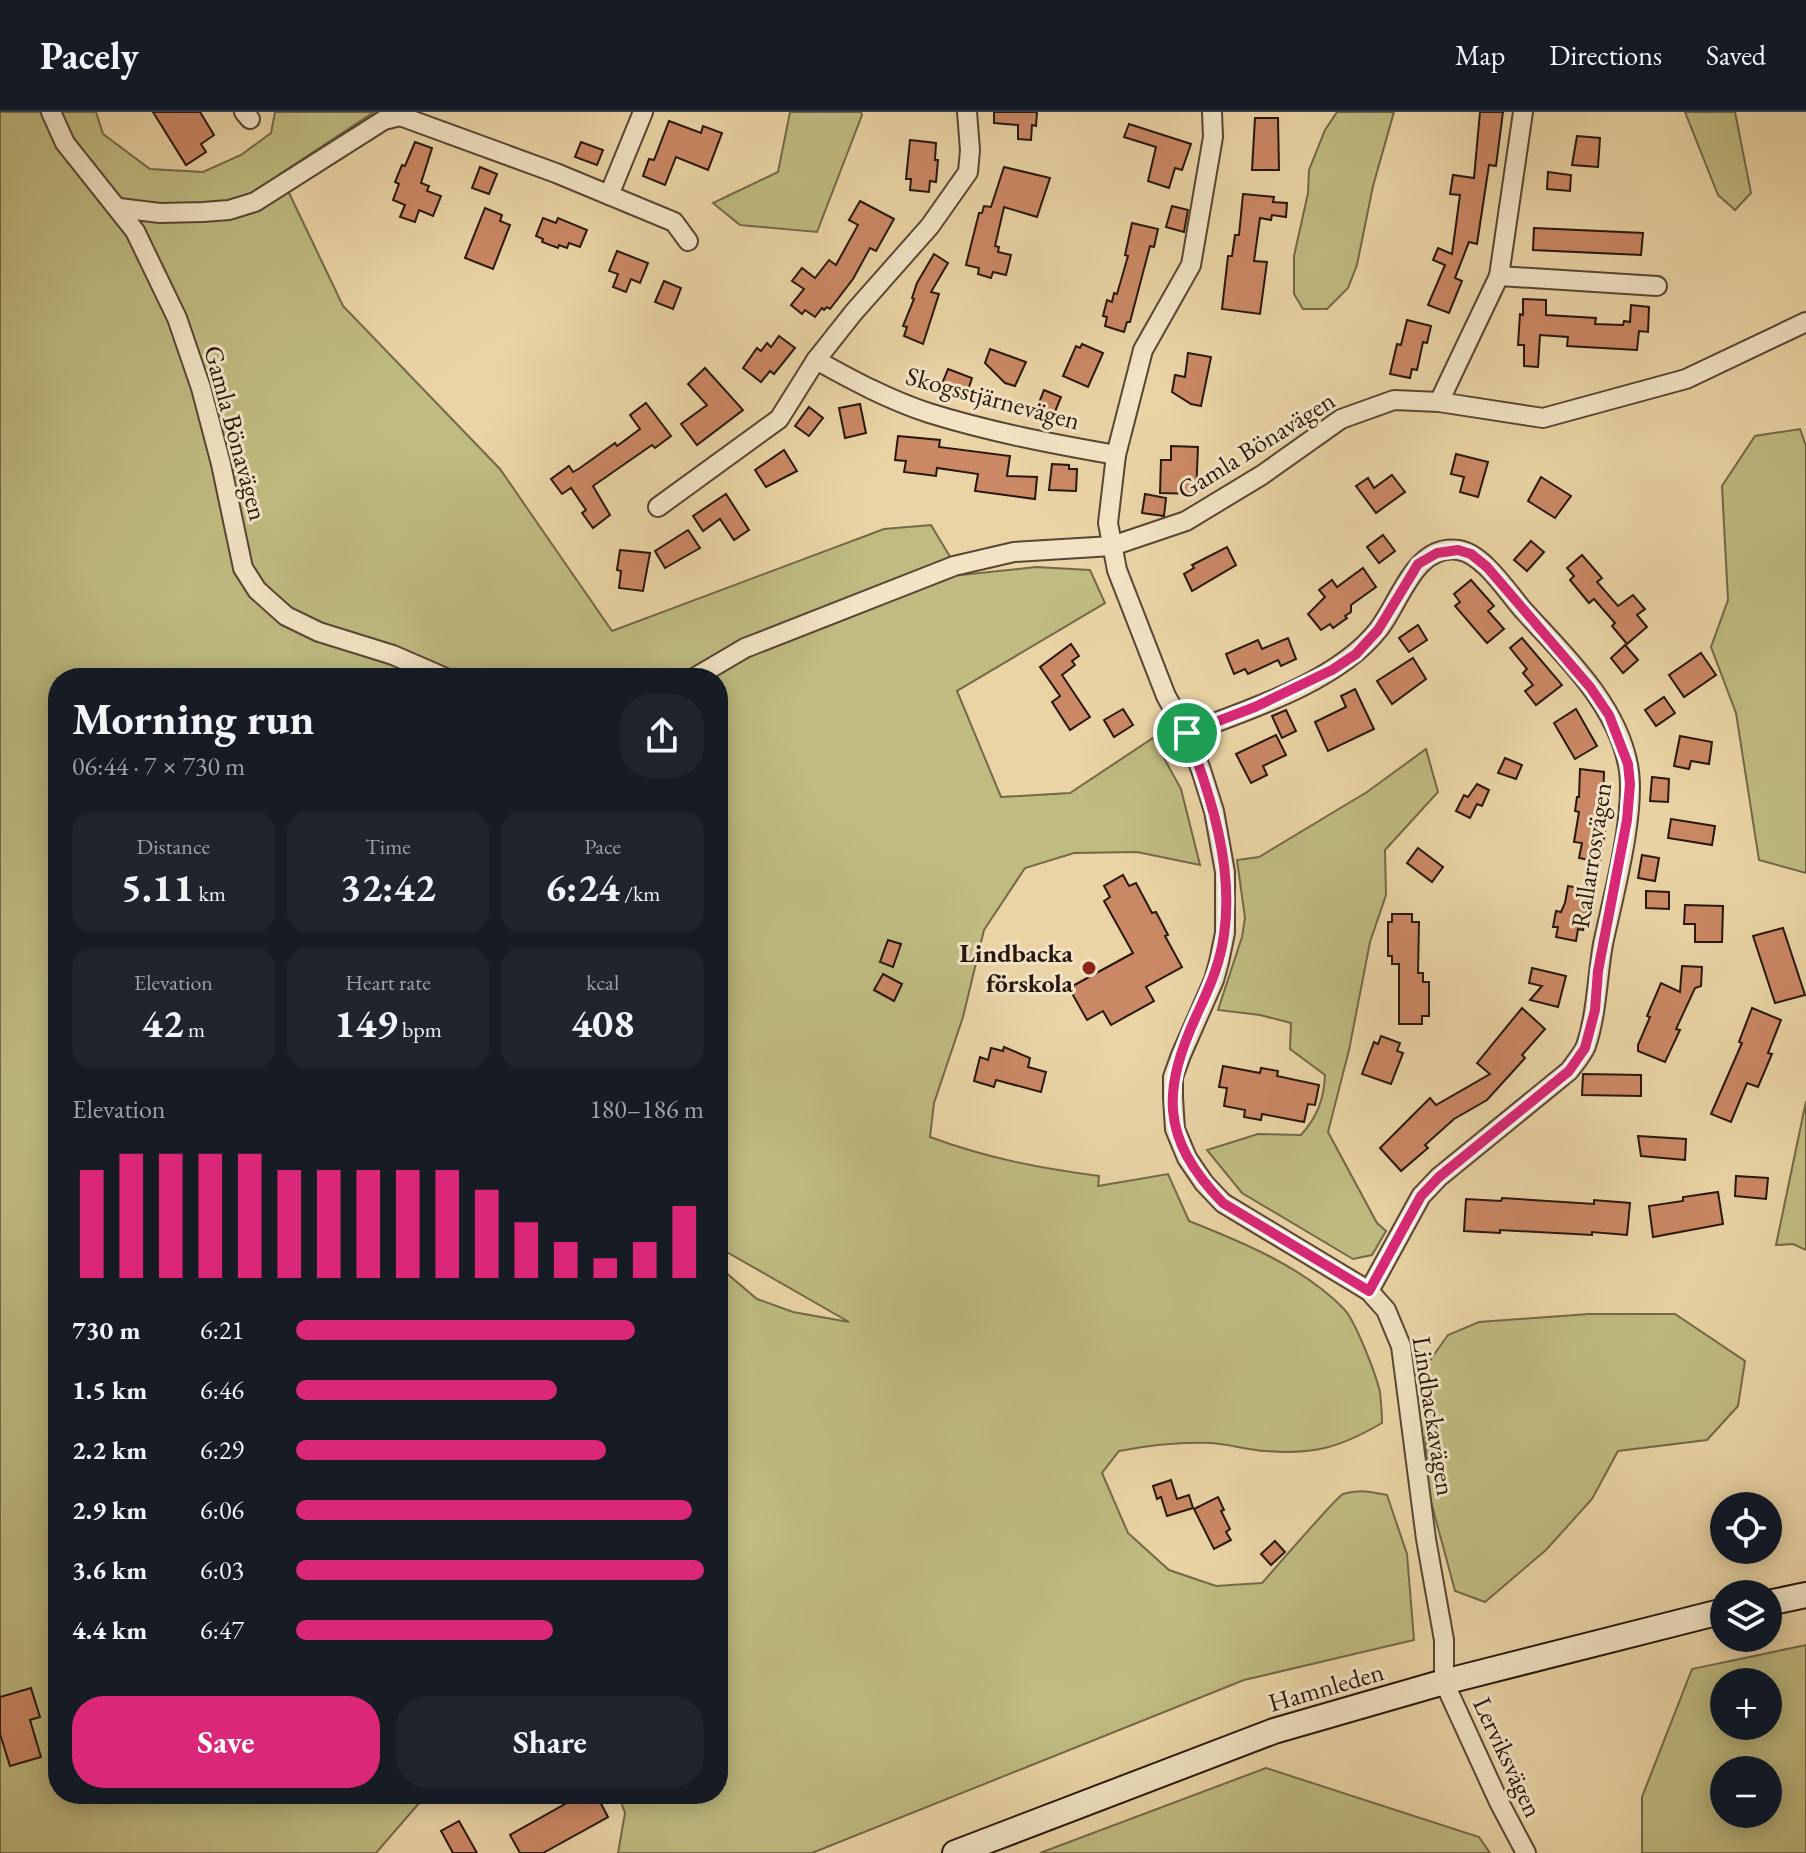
<!DOCTYPE html>
<meta charset="utf-8">
<style>
:root{--surface:#171b24;--page:#20242c;--text:#f1f3f6;--muted:#9ea1a6;--line:#363941;--accent:#db2777}
body{margin:0;font-family:"EB Garamond",serif;background:var(--page);color:var(--text);height:100vh;display:flex;flex-direction:column;font-size:30px;white-space:nowrap}
*{box-sizing:border-box;margin:0}
p{font-size:26px;color:var(--muted)}
.icon{flex:none;width:44px;height:44px;fill:none;stroke:currentColor;stroke-width:2;stroke-linecap:round;stroke-linejoin:round}
.map{position:relative;flex:1;overflow:hidden}
.drawer{position:absolute;left:48px;top:556px;width:680px;height:1136px;display:flex;flex-direction:column;background:var(--surface);border-radius:32px;box-shadow:0 4px 20px #0003}
.drawer>*{flex:none}
.buttons{position:absolute;left:1710px;top:1380px;display:grid;gap:16px}
.buttons a{display:grid;place-items:center;width:72px;height:72px;border-radius:50%;background:var(--surface);box-shadow:0 4px 20px #0003;font-size:40px}
.pin{position:absolute;display:grid;place-items:center;width:68px;height:68px;color:#fff;margin:-34px;border:4px solid #fff;border-radius:50%;box-shadow:0 2px 8px #0007}
.round{display:grid;place-items:center;flex:none;width:84px;height:84px;border-radius:32px;background:var(--page)}
.headline{display:flex;align-items:center;justify-content:space-between;height:136px;padding:0 24px}
h1{font-size:44px;font-weight:700;line-height:60px}
.figures{display:grid;grid-template-columns:repeat(3,1fr);gap:12px;height:136px;padding:8px 24px}
.figures div{display:grid;align-content:center;border-radius:20px;background:var(--page);text-align:center}
.figures b{font-size:40px;font-weight:700}
.figures small{font-size:22px;font-weight:400}
.figures p{font-size:22px}
.chart{height:224px;padding:16px 24px}
.chart p{display:flex;justify-content:space-between}
.chart svg{width:100%;height:144px;margin-top:8px;stroke:var(--accent);stroke-width:6}
.primary-button{display:flex;gap:16px;margin-top:auto;padding:16px 24px}
.primary-button a{flex:1;height:92px;border-radius:32px;background:var(--accent);color:#fff;font-size:32px;font-weight:700;line-height:92px;text-align:center}
.primary-button a+a{background:var(--page);color:var(--text)}
ul{padding:0 24px;list-style:none;font-size:26px}
li{display:grid;grid-template-columns:128px 96px 1fr;align-items:center;height:60px}
li i{height:20px;border-radius:10px;background:var(--accent)}
header{display:flex;align-items:center;gap:48px;box-sizing:border-box;height:112px;padding:0 40px;background:var(--surface);border-bottom:2px solid var(--line)}
header strong{font-size:38px}
nav{display:flex;gap:44px;margin-inline-start:auto;font-size:28px}
.map>svg:first-child{display:block}
.green{fill:#bfbb81;stroke:#736948;stroke-width:2;fill-rule:evenodd}
.building{fill:#cb8865;stroke:#27170e;stroke-width:2}
.lines{fill:none;stroke-linecap:round;stroke-linejoin:round}
.street-casing{stroke:#584634;stroke-width:22}
.secondary-casing{stroke:#27170e;stroke-width:28}
.street{stroke:#f1e3c4;stroke-width:18}
.secondary{stroke:#f1e3c4;stroke-width:24}
.route-casing{stroke:#fff;stroke-width:16}
.route{stroke:#db2777;stroke-width:10}
.poi-dot{fill:#8f2418;stroke:#f1e3c4;stroke-width:3}
.labels{text-anchor:middle;stroke-width:6;stroke-linejoin:round;paint-order:stroke}
.street-label{font-size:26px;fill:#27170e;stroke:#f1e3c4}
.poi-label{font-size:26px;font-weight:bold;fill:#27170e;stroke:#f1e3c4;text-anchor:end}
</style>
<header>
<strong>Pacely</strong>
<nav><a>Map</a><a>Directions</a><a>Saved</a></nav>
</header>
<div class="map">
<svg width="1806" height="1741" viewBox="0 0 1806 1741">
<rect width="100%" height="100%" fill="#ead4a5"/>
<filter id="stains"><feTurbulence type="fractalNoise" baseFrequency=".0025" numOctaves="4"/><feColorMatrix values="0 0 0 0 .2 0 0 0 0 .09 0 0 0 0 .02 0 0 0 .5 -.17"/></filter>
<radialGradient id="worn" r=".72"><stop offset=".6" stop-color="#630" stop-opacity="0"/><stop offset="1" stop-color="#630" stop-opacity=".3"/></radialGradient>
<g class="green">
<path d="M0 0H96L103 22 150 57 203 60 241 43 271 21 275 0H374L280 62 343 194 500 357 612 519 884 417 931 413 961 463 1036 455 1090 458 1105 491 957 579 1001 685 1070 681 1153 626 1181 677 1200 753 1137 740 1074 741 1025 756 984 818 963 905 934 991 930 1025C987 1046 1038 1056 1099 1064L1098 1074 1168 1062 1189 1109C1242 1130 1303 1155 1343 1196 1355 1207 1376 1263 1380 1280 1381 1290 1382 1301 1382 1311 1341 1335 1314 1343 1266 1339 1247 1338 1229 1332 1211 1331 1180 1330 1150 1333 1119 1339L1102 1361 1128 1421 1169 1458 1216 1474 1262 1471C1274 1458 1337 1384 1343 1382 1359 1377 1372 1380 1387 1383L1407 1442 1414 1528 1244 1568 812 1741H618L625 1701 618 1682H718V1154L757 1187 793 1200 849 1210 718 1135V566H58V1682H427L376 1741H0Z"/>
<path d="M790 0H861L862 3 817 120 740 113 713 91 778 60Z"/>
<path d="M1337 0H1394L1373 74 1357 153 1348 176 1327 197H1303L1294 182V144L1308 81 1309 58 1325 18Z"/>
<path d="M1685 0H1735L1751 81 1735 98 1718 83Z"/>
<path d="M1800 317 1806 334V761L1759 748 1736 601 1711 535 1728 488 1722 374 1755 324Z"/>
<path d="M1426 637 1438 680 1385 738 1386 783 1370 830 1349 938 1328 1020 1377 1111 1386 1119 1372 1143 1353 1147 1242 1081 1207 1038 1258 1022 1301 1023C1317 1005 1324 988 1325 963L1290 937 1291 911 1260 903 1218 898 1242 825 1245 806 1237 748 1259 745 1367 680Z"/>
<path d="M1806 989V1138L1793 1132 1776 1133Z"/>
<path d="M1589 1202H1675L1745 1249 1738 1294 1707 1328 1618 1339 1592 1387 1546 1438 1485 1490 1455 1479 1429 1382 1421 1261 1448 1223 1479 1210Z"/>
<path d="M1806 1533V1741H1642V1685L1692 1557ZM1724 1570H1768V1614H1724ZM1724 1658H1768V1702H1724Z"/>
<path d="M1266 1656 1479 1725 1490 1741H1040Z"/>
</g>
<g class="building">
<path d="M153 0H200L214 23 201 32 206 40 186 53Z"/>
<path d="M994 0H1037L1036 14 1032 13 1031 28 1018 27V13L994 11Z"/>
<path d="M1480 0H1503L1496 54 1489 53 1477 132 1469 130 1455 166 1462 169 1449 201 1428 193 1445 153 1433 148 1438 136 1452 142 1460 83 1450 82 1453 63 1474 66Z"/>
<path d="M1255 6H1278L1279 58H1252Z"/>
<path d="M669 9 701 21 703 14 722 21 708 58 676 45 665 73 643 64 649 47 654 48Z"/>
<path d="M1129 12 1191 32 1182 58 1175 56 1169 76 1148 69 1156 35 1124 25Z"/>
<path d="M1577 24 1600 26 1598 55 1572 53Z"/>
<path d="M910 28 936 31 935 48H938L936 70 930 69 929 80 910 78 911 67H906Z"/>
<path d="M415 30 432 36 421 71 429 74 427 79 441 84 433 104 419 98 415 110 400 105 405 93 393 88 399 72 395 70 402 53 405 54Z"/>
<path d="M581 30 603 38 597 53 575 45Z"/>
<path d="M480 55 497 62 489 82 472 76Z"/>
<path d="M1004 55 1050 66 1037 105 1004 95 995 134 999 135 998 140 1011 143 1006 163 993 160 991 166 978 162 979 156 966 153 979 101H982L984 94 991 95Z"/>
<path d="M1548 60 1571 63 1570 79 1547 77Z"/>
<path d="M1243 82 1274 85 1273 90 1287 91 1286 105 1272 103 1271 108 1260 106 1254 149 1267 150 1260 202 1222 197 1228 144H1232L1235 123H1239Z"/>
<path d="M860 89 894 107 876 139 870 136 853 167 830 197 827 195 824 198 822 196 815 205 805 198 802 202 791 193 804 177 792 169 802 156 815 166 829 148 836 153 858 113 849 108Z"/>
<path d="M1172 94 1188 98 1184 120 1166 115Z"/>
<path d="M485 96 502 103 500 109 510 113 493 157 465 146Z"/>
<path d="M543 106 556 111 558 106 587 118 580 135 569 131 567 136 559 133 558 136 542 130 543 127 536 124Z"/>
<path d="M1132 111 1158 117 1154 135 1150 134 1130 210H1127L1124 220 1105 214 1107 205 1103 204 1107 188 1112 190 1114 181 1117 182 1128 144 1125 143Z"/>
<path d="M1534 116 1643 121 1641 143 1533 138Z"/>
<path d="M617 139 648 151 640 171 631 167 626 180 613 175 618 162 609 159Z"/>
<path d="M934 142 948 151 931 180 939 182 923 232 904 224 907 215 903 214 914 187 912 186 917 171Z"/>
<path d="M664 169 681 176 673 197 655 190Z"/>
<path d="M1523 187 1546 188V203L1596 206 1595 212 1623 213 1624 209 1630 210 1631 193 1649 195 1648 220 1639 219 1637 238 1567 234 1568 225 1540 223 1538 255 1524 254V233H1518L1520 202 1523 203Z"/>
<path d="M1407 208 1431 214 1427 231 1423 230 1417 258 1412 257 1410 266 1390 262 1397 232 1401 233Z"/>
<path d="M779 224 795 236 774 262 770 259 761 270 743 256 757 236 761 239 767 231 771 235Z"/>
<path d="M1082 232 1103 241 1088 275 1063 264 1076 234 1080 236Z"/>
<path d="M990 237 1026 250 1015 274 1005 271 985 251Z"/>
<path d="M1188 241 1211 245 1201 294 1191 292 1172 280 1175 263 1185 265Z"/>
<path d="M705 256 743 298 697 333 681 312 707 293 688 272Z"/>
<path d="M948 257 972 266 967 281 942 272Z"/>
<path d="M1044 278 1061 285 1054 302 1037 296Z"/>
<path d="M646 291 671 324 655 336 652 333 593 374 610 403 593 416 582 401 586 398 571 376 562 382 551 367 569 354 573 360 580 356 615 331 617 334 640 317 630 303Z"/>
<path d="M860 292 866 321 845 326 839 296Z"/>
<path d="M809 295 823 306 809 324 795 314Z"/>
<path d="M898 324 940 328 939 335 1010 344 1007 364 1037 365 1035 387 975 379 978 362 937 356 936 364 904 360 906 349 895 348Z"/>
<path d="M1171 334 1198 335 1196 382 1160 381 1161 348H1171Z"/>
<path d="M784 338 797 359 766 375 755 358Z"/>
<path d="M1456 342 1488 350 1478 385 1460 380 1464 365 1451 362Z"/>
<path d="M1052 352 1069 353V357H1077L1076 379 1049 378Z"/>
<path d="M1392 363 1405 380 1376 401 1356 374 1368 366 1374 376Z"/>
<path d="M1541 365 1571 384 1555 406 1528 389Z"/>
<path d="M726 382 749 418 734 428 720 407 703 419 693 404Z"/>
<path d="M1145 382 1166 386 1164 404 1142 401Z"/>
<path d="M688 418 700 436 665 456 655 439Z"/>
<path d="M1383 423 1395 439 1379 451 1367 435Z"/>
<path d="M1531 429 1544 440 1527 459 1514 448Z"/>
<path d="M1227 435 1236 453 1192 479 1184 462 1194 456 1192 453Z"/>
<path d="M620 438 650 441 643 479 619 476 621 459 617 458Z"/>
<path d="M1582 443 1602 466 1597 470 1618 494 1633 483 1645 497 1637 503 1647 515 1627 532 1612 514 1615 511 1594 487 1589 491 1570 468 1574 464 1567 456Z"/>
<path d="M1363 456 1376 475 1351 493V500L1345 504 1347 506 1333 516 1330 512 1321 518 1308 502 1325 485 1319 478 1332 468 1337 475Z"/>
<path d="M1471 468 1494 494 1488 499 1504 517 1487 531 1455 494 1460 490 1454 482Z"/>
<path d="M1418 513 1427 528 1409 540 1399 526Z"/>
<path d="M1288 526 1296 547 1281 554 1278 548 1248 562 1245 557 1234 562 1226 542 1258 528 1262 537Z"/>
<path d="M1522 526 1562 573 1536 593 1525 579 1533 573 1523 561 1527 557 1510 536Z"/>
<path d="M1071 532 1079 544 1072 549 1075 553 1062 563 1090 605 1070 618 1052 590 1060 584 1040 555Z"/>
<path d="M1625 533 1638 548 1623 561 1611 546Z"/>
<path d="M1701 541 1716 563 1684 585 1669 563Z"/>
<path d="M1413 546 1426 567 1392 592 1377 569Z"/>
<path d="M1355 577 1374 617 1328 639 1315 610 1346 595 1341 584Z"/>
<path d="M1664 585 1675 601 1656 614 1645 598Z"/>
<path d="M1123 597 1133 613 1114 625 1104 608Z"/>
<path d="M1576 597 1597 634 1575 647 1554 611Z"/>
<path d="M1286 598 1296 619 1282 626 1272 604Z"/>
<path d="M1276 623 1286 643 1263 654 1267 663 1251 671 1236 642Z"/>
<path d="M1680 624 1712 630 1709 652 1691 649 1689 657 1674 654Z"/>
<path d="M1505 646 1522 653 1516 667 1498 661Z"/>
<path d="M1580 657 1604 660 1603 689 1606 690 1601 720H1605L1600 750 1579 746 1582 731 1574 730 1579 700 1575 699 1577 685H1579Z"/>
<path d="M1652 665 1669 667 1668 690 1650 689Z"/>
<path d="M1477 672 1489 678 1482 694 1477 692 1470 706 1456 699 1464 683 1468 685Z"/>
<path d="M1671 707 1715 714 1712 733 1668 726Z"/>
<path d="M1418 736 1443 755 1432 770 1407 751Z"/>
<path d="M1642 743 1659 746 1655 769 1638 766Z"/>
<path d="M1123 763 1129 774 1136 771 1152 801 1156 800 1168 823 1165 824 1182 855 1146 875 1154 889 1111 913 1103 899 1087 908 1069 876 1133 841 1104 789 1110 785 1104 774Z"/>
<path d="M1568 774 1590 778 1583 818 1578 817 1576 829 1556 825 1558 815H1553L1556 799 1561 800 1565 791Z"/>
<path d="M1646 779 1669 780V797L1646 796Z"/>
<path d="M1685 793 1723 794 1722 830H1695V812H1684Z"/>
<path d="M1392 802H1412V810H1419L1418 861H1423V870H1429V904H1422V912H1399V852H1392V844H1388V810H1392Z"/>
<path d="M1783 816 1805 883 1775 891 1753 824Z"/>
<path d="M888 828 901 832 893 855 880 850Z"/>
<path d="M1682 854 1702 855 1701 874 1695 876 1676 917 1680 918 1665 950 1638 939V933L1650 905 1647 904 1661 871 1680 880Z"/>
<path d="M1532 856 1566 864 1558 895 1530 888 1542 874 1529 871Z"/>
<path d="M883 862 902 872 894 889 874 878Z"/>
<path d="M1522 896 1545 917 1522 943 1525 946 1487 988 1454 1007 1425 1033 1428 1036 1401 1059 1380 1036 1430 986 1436 993 1490 962 1477 951Z"/>
<path d="M1752 896 1781 908 1768 941 1772 942 1758 975 1747 971 1731 1010 1711 1002 1742 931 1739 930Z"/>
<path d="M1381 924 1400 931 1397 939 1403 941 1391 972 1362 962 1374 930 1378 932Z"/>
<path d="M1004 935 1030 946 1028 955 1046 960 1041 980 996 968 994 975 974 969 980 945 988 948 991 936 1003 939Z"/>
<path d="M1223 954 1260 961 1261 956 1278 959 1277 964 1319 973 1315 993 1308 992 1304 1010 1262 1002 1261 1008 1244 1005 1245 998 1224 994 1227 976 1219 975Z"/>
<path d="M1583 962 1641 963V984L1582 983Z"/>
<path d="M1638 1024 1686 1027 1685 1048 1641 1044Z"/>
<path d="M1736 1064 1768 1066 1766 1087 1735 1084Z"/>
<path d="M1718 1080 1723 1112 1653 1125 1649 1094 1683 1089V1085Z"/>
<path d="M1502 1086 1594 1092V1088L1630 1091 1627 1123 1592 1120V1123L1500 1118V1121L1464 1119 1466 1087 1501 1089Z"/>
<path d="M1171 1368 1177 1387 1189 1383 1193 1396 1167 1404 1161 1385 1157 1387 1153 1374Z"/>
<path d="M1218 1385 1224 1398 1221 1399 1230 1417 1226 1420 1231 1428 1214 1437 1194 1397Z"/>
<path d="M1275 1429 1285 1440 1271 1453 1261 1442Z"/>
<path d="M31 1576 40 1605 30 1608 41 1645 10 1654 0 1622V1585Z"/>
<path d="M583 1682H596L608 1705 543 1741H520L510 1723Z"/>
<path d="M459 1709 477 1741H453L441 1719Z"/>
</g>
<g class="lines">
<defs>
<g id="street">
<path d="M51 0 65 31 135 119 177 206 201 276 221 352 243 456 257 478 286 504 319 520 393 543 446 566"/>
<path d="M244 0 250 7"/>
<path d="M1212 0 1213 25 1191 153 1143 238 1116 343 1108 411 1117 458 1166 584 1187 621 1201 658 1214 699 1225 760V821L1219 850 1214 868 1181 943 1173 965V986L1175 1017 1187 1046 1204 1071 1223 1091 1369 1179 1386 1198 1401 1234 1426 1427 1444 1528V1570L1499 1690 1526 1741"/>
<path d="M609 83 643 0"/>
<path d="M119 96 160 101 203 100 229 98 255 90 384 8 400 4 556 61 674 110 688 129"/>
<path d="M1499 164 1657 174"/>
<path d="M816 248C852 268 889 288 929 301 990 320 1053 332 1116 343"/>
<path d="M1439 290 1499 164 1523 0"/>
<path d="M658 395 779 307 816 248 854 200 930 114 968 60 970 38 967 0"/>
<path d="M694 566 745 536 954 454 1014 440 1112 434 1186 409 1262 363 1341 307 1394 288 1439 290 1543 306 1686 267 1806 210"/>
<path d="M1187 621C1248 598 1337 570 1378 518 1400 491 1414 432 1458 438 1483 441 1508 481 1524 499 1564 543 1616 591 1628 653 1637 698 1613 785 1603 832 1597 866 1597 901 1586 934 1582 943 1575 951 1569 959L1439 1065 1421 1084 1369 1179"/>
</g>
<g id="secondary">
<path d="M1768 1491 1806 1483"/>
<path d="M955 1741 1274 1619 1444 1570 1724 1499"/>
</g>
</defs>
<use href="#street" class="street-casing"/>
<use href="#secondary" class="secondary-casing"/>
<use href="#street" class="street"/>
<use href="#secondary" class="secondary"/>
</g>
<g class="lines">
<defs>
<path id="route" d="M1458 438 1471 442 1487 455 1590 575 1609 603 1628 652 1630 672 1627 708 1598 859 1595 898 1585 936 1569 959 1439 1065 1421 1084 1369 1179 1223 1091C1159 1025 1162 977 1199 898 1211 872 1220 851 1224 823 1234 755 1211 684 1187 621L1255 595 1332 558 1356 542 1378 518 1418 452 1437 441Z"/>
</defs>
<use href="#route" class="route-casing"/>
<use href="#route" class="route"/>
</g>
<circle class="poi-dot" cx="1089" cy="856" r="8"/>
<g class="labels">
<g class="street-label">
<text transform="translate(993 286) rotate(15)" y="9">Skogsstjärnevägen</text>
<text transform="translate(236 321) rotate(75)" y="9">Gamla Bönavägen</text>
<text transform="translate(1256 333) rotate(-32)" y="9">Gamla Bönavägen</text>
<text transform="translate(1591 743) rotate(-81)" y="9">Rallarrosvägen</text>
<text transform="translate(1434 1304) rotate(81)" y="9">Lindbackavägen</text>
<text transform="translate(1326 1575) rotate(-16)" y="9">Hamnleden</text>
<text transform="translate(1508 1645) rotate(65)" y="9">Lerviksvägen</text>
</g>
<g class="poi-label">
<text x="1073" y="850">Lindbacka<tspan x="1073" dy="30">förskola</tspan></text>
</g>
</g>
<rect width="100%" height="100%" filter="url(#stains)"/>
<rect width="100%" height="100%" fill="url(#worn)"/>
</svg>
<div class="buttons">
<a><svg class="icon" aria-label="locate" viewBox="0 0 24 24"><circle cx="12" cy="12" r="6"/><path d="M12 2v4M12 18v4M2 12h4M18 12h4"/></svg></a>
<a><svg class="icon" aria-label="layers" viewBox="0 0 24 24"><path d="M12 4l9 5-9 5-9-5zM3 14l9 5 9-5"/></svg></a>
<a>+</a>
<a>−</a>
</div>
<div class="pin" style="left:1187px;top:621px;background:#1e9e55"><svg class="icon" aria-label="arrive" viewBox="0 0 24 24"><path d="M6 21V4h12l-3 4 3 4H6"/></svg></div>
<section class="drawer">
<div class="headline"><div><h1>Morning run</h1><p>06:44 · 7 × 730 m</p></div><a class="round"><svg class="icon" aria-label="share" viewBox="0 0 24 24"><path d="M12 15V3M7 8l5-5 5 5M5 13v7h14v-7"/></svg></a></div>
<div class="figures">
<div><p>Distance</p><b>5.11<small> km</small></b></div>
<div><p>Time</p><b>32:42</b></div>
<div><p>Pace</p><b>6:24<small> /km</small></b></div>
</div>
<div class="figures">
<div><p>Elevation</p><b>42<small> m</small></b></div>
<div><p>Heart rate</p><b>149<small> bpm</small></b></div>
<div><p>kcal</p><b>408</b></div>
</div>
<div class="chart"><p><span>Elevation</span>180–186 m</p>
<svg viewBox="0 0 160 44" preserveAspectRatio="none"><path d="M5 44V11M15 44V6M25 44V6M35 44V6M45 44V6M55 44V11M65 44V11M75 44V11M85 44V11M95 44V11M105 44V17M115 44V27M125 44V33M135 44V38M145 44V33M155 44V22"/></svg>
</div>
<ul>
<li><b>730 m</b>6:21<i style="width:83%"></i></li>
<li><b>1.5 km</b>6:46<i style="width:64%"></i></li>
<li><b>2.2 km</b>6:29<i style="width:76%"></i></li>
<li><b>2.9 km</b>6:06<i style="width:97%"></i></li>
<li><b>3.6 km</b>6:03<i style="width:100%"></i></li>
<li><b>4.4 km</b>6:47<i style="width:63%"></i></li>
</ul>
<div class="primary-button"><a>Save</a><a>Share</a></div>
</section>
</div>
